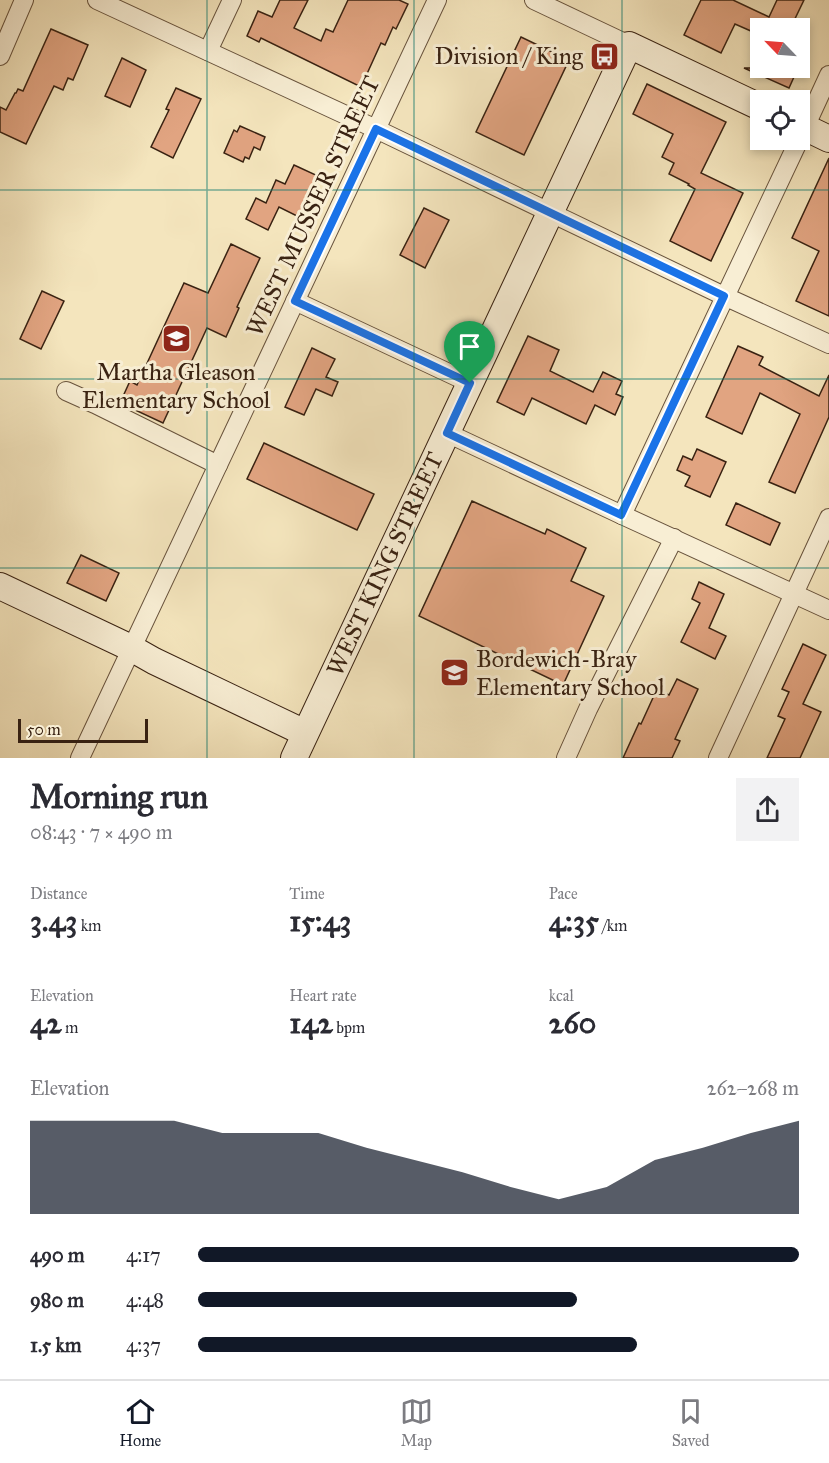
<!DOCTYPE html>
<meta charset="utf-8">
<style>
:root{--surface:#fff;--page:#f2f2f3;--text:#2b2b33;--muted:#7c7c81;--line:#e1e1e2;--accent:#111827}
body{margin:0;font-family:"IM FELL Great Primer",serif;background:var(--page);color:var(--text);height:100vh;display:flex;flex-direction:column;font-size:22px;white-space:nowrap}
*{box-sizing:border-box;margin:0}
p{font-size:20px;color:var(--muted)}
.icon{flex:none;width:33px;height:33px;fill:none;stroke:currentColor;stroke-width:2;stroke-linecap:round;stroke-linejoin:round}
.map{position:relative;height:758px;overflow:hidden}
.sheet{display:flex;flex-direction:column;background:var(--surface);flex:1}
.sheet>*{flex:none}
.needle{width:39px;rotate:295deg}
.controls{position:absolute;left:750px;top:18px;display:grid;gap:12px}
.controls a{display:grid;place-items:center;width:60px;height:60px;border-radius:0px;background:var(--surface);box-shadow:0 3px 9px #0003;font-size:30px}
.scale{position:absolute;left:18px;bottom:15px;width:130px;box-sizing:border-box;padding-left:6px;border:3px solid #392212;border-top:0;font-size:16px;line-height:21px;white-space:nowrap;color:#392212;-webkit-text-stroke:4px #f8eed4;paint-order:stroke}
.pin{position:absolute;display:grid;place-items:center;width:51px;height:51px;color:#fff;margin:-62px -26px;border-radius:50% 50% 50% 0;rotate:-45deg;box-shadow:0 0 6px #0007}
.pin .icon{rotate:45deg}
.round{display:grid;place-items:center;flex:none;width:63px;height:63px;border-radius:0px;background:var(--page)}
.overview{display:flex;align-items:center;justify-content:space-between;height:102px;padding:0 30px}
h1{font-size:33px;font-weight:800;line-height:45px}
.stats{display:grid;grid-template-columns:repeat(3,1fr);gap:9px;height:102px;padding:6px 30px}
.stats div{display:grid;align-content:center}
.stats b{font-size:30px;font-weight:800}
.stats small{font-size:16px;font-weight:400}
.stats p{font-size:16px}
.chart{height:168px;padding:12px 30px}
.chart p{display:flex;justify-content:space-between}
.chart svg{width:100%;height:108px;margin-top:6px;fill:var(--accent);opacity:.7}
ul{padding:0 30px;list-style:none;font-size:20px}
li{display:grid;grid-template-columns:96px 72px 1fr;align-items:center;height:45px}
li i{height:15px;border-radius:8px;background:var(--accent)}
.menu{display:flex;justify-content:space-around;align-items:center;height:84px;border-top:2px solid var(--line);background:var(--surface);font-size:16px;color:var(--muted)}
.menu a{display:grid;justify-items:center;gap:3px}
.menu .selected{color:var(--accent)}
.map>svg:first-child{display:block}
.building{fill:#e1a481;stroke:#392212;stroke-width:1.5}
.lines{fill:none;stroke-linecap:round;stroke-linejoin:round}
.street-casing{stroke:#68533d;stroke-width:20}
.secondary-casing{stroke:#392212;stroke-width:28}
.street{stroke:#f8eed4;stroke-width:18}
.secondary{stroke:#f8eed4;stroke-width:26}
.route-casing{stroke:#fff;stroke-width:12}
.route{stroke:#1a73e8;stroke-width:8}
.grid{fill:none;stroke:#0f766e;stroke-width:1.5;stroke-opacity:0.55}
.labels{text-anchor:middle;stroke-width:6;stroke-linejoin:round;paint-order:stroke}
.poi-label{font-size:24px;fill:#392212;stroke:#f8eed4;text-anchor:end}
.street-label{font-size:24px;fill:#392212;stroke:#f8eed4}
</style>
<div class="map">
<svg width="829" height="758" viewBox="0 0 829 758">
<rect width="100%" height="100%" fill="#f4e5bd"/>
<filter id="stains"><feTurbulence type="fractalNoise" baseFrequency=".00333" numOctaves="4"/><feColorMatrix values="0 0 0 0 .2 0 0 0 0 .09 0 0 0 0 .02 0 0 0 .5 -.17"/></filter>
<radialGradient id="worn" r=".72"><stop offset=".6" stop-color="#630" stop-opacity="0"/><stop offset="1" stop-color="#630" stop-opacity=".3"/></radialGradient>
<g class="building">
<path d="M280 0H308L294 28 321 41 326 29 333 32 348 0H399L408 4 396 29 393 27 385 45 381 43 361 87 261 38 259 42 247 36 258 11 272 17Z"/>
<path d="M701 0H733L769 17 777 0H804L791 27 794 28H760V35L735 24 721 53 684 35Z"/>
<path d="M51 29 88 45 73 80 68 78 63 90 54 86 26 144 0 132V107L6 110 15 93H16L18 89 23 91Z"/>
<path d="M521 37 569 60 524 155 476 132Z"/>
<path d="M122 58 146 70 130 107 105 96Z"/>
<path d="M744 68H798L789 88Z"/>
<path d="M647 84 726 122 701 173 743 193 711 261 670 241 695 189 688 185 689 184 669 174 674 163 662 157 673 134 633 114Z"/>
<path d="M176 88 201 99 173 158 151 147 169 110 166 109Z"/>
<path d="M240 126 265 137 260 150 254 147 249 159 245 157 243 162 224 153 234 130 237 132Z"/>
<path d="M829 158V316L796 301 819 251 792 238Z"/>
<path d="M294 165 318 176 299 217 279 207 268 230 246 219 256 198 266 203 276 180 285 184Z"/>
<path d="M424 208 449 220 425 268 400 255Z"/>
<path d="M231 244 260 258 237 307 239 308 226 337 207 328 163 423 120 403 130 381 137 385 184 283 208 293Z"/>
<path d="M42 291 64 301 41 349 20 339Z"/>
<path d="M528 336 559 350 550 371 593 392 603 372 622 381 616 394 623 397 615 415 595 405 586 424 532 398 524 415 497 402Z"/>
<path d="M738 346 763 357 759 365 819 396 829 375V417L795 493 769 482 800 414 760 393 742 434 706 417Z"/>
<path d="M312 348 335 359 326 377 338 382 332 396 316 389 304 415 285 407Z"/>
<path d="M264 443 374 494 357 530 247 479Z"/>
<path d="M697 449 726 462 710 497 685 486 690 476 677 470 683 456 692 460Z"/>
<path d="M472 501 545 534 547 529 586 548 571 581 604 596 563 685 419 616Z"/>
<path d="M736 503 780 523 770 545 726 525Z"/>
<path d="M81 555 119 573 106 601 67 583Z"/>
<path d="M699 582 724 594 709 628 726 636 715 659 681 642 700 603 692 599Z"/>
<path d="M803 644 826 655 803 704 821 712 800 758H767L785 719 778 716 789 692 782 689Z"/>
<path d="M677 679 698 689 675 739 680 741 672 758H623L639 723 641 724 657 689 669 695Z"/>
</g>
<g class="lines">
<defs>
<g id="street">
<path d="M97 0 376 129 724 296 829 344"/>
<path d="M534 0 629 45"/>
<path d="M208 51 232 0"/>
<path d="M0 56 24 0"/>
<path d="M800 138 829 75"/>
<path d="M295 301 470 383"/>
<path d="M66 391 95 404 218 465"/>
<path d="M447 433 622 515 829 610"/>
<path d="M622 515 799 140"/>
<path d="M80 758 437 0"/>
<path d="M566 758 588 709 674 538"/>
<path d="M718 758 829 518"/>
</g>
<g id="secondary">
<path d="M800 125 829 139"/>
<path d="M0 586 131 648 154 661 305 733"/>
<path d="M294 758 629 45 760 107"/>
</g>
</defs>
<use href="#street" class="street-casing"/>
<use href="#secondary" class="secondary-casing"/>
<use href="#street" class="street"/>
<use href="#secondary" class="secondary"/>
</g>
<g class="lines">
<defs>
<path id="route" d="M376 129 724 296 621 515 447 433 470 383 295 301Z"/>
</defs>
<use href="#route" class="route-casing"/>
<use href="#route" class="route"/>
</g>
<path class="grid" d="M207 0V758M414 0V758M622 0V758M0 190H829M0 379H829M0 568H829"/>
<defs>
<symbol id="bus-square" viewBox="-11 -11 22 22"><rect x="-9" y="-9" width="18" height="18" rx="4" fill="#8f2418" stroke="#f8eed4"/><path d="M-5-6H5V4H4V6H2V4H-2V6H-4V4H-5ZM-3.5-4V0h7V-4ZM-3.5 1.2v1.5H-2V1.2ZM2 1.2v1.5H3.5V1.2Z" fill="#fff"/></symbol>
<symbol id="school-square" viewBox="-11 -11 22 22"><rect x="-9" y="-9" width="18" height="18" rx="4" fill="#8f2418" stroke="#f8eed4"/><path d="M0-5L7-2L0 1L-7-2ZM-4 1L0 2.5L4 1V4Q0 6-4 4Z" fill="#fff"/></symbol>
</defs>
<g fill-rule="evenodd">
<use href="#bus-square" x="588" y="40" width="33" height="33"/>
<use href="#school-square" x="160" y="322" width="33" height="33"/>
<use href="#school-square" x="438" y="656" width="33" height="33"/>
</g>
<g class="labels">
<g class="poi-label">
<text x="583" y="64">Division / King</text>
<text x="176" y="380" text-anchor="middle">Martha Gleason<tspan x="176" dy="28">Elementary School</tspan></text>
<text x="476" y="667" text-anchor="start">Bordewich-Bray<tspan x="476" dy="28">Elementary School</tspan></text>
</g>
<g class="street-label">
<text transform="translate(313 206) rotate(-65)" y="8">WEST MUSSER STREET</text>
<text transform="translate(385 564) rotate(-65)" y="8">WEST KING STREET</text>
</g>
</g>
<rect width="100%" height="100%" filter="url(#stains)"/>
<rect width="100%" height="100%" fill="url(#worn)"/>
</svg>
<div class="controls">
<a><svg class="needle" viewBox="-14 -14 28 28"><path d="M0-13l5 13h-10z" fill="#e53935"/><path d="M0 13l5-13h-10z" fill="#7c7c81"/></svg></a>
<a><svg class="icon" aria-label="locate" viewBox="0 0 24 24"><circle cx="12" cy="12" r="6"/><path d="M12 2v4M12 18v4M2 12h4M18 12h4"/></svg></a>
</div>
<div class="scale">50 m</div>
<div class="pin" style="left:470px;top:383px;background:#1e9e55"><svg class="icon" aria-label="arrive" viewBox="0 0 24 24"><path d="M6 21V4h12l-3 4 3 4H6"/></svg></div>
</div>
<section class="sheet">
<div class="overview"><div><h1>Morning run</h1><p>08:43 · 7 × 490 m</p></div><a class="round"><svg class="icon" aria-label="share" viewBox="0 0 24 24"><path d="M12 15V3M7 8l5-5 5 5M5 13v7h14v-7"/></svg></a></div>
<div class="stats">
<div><p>Distance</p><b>3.43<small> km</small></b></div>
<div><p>Time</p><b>15:43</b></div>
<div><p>Pace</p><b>4:35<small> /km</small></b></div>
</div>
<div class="stats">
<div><p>Elevation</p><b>42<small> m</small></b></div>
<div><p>Heart rate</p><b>142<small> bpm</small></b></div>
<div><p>kcal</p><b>260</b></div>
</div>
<div class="chart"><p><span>Elevation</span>262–268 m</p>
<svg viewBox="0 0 160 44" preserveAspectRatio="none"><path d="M0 44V6L10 6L20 6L30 6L40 11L50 11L60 11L70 17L80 22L90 27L100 33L110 38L120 33L130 22L140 17L150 11L160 6V44z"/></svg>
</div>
<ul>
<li><b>490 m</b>4:17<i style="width:100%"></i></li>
<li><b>980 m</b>4:48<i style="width:63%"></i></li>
<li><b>1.5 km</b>4:37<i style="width:73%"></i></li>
</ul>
</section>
<nav class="menu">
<a class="selected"><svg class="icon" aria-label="home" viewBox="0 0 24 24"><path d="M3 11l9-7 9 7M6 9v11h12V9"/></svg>Home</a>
<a><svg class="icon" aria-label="map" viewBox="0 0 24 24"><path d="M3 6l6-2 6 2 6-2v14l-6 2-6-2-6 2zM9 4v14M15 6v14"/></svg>Map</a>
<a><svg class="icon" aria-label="saved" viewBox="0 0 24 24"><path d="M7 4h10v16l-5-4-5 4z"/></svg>Saved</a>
</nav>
